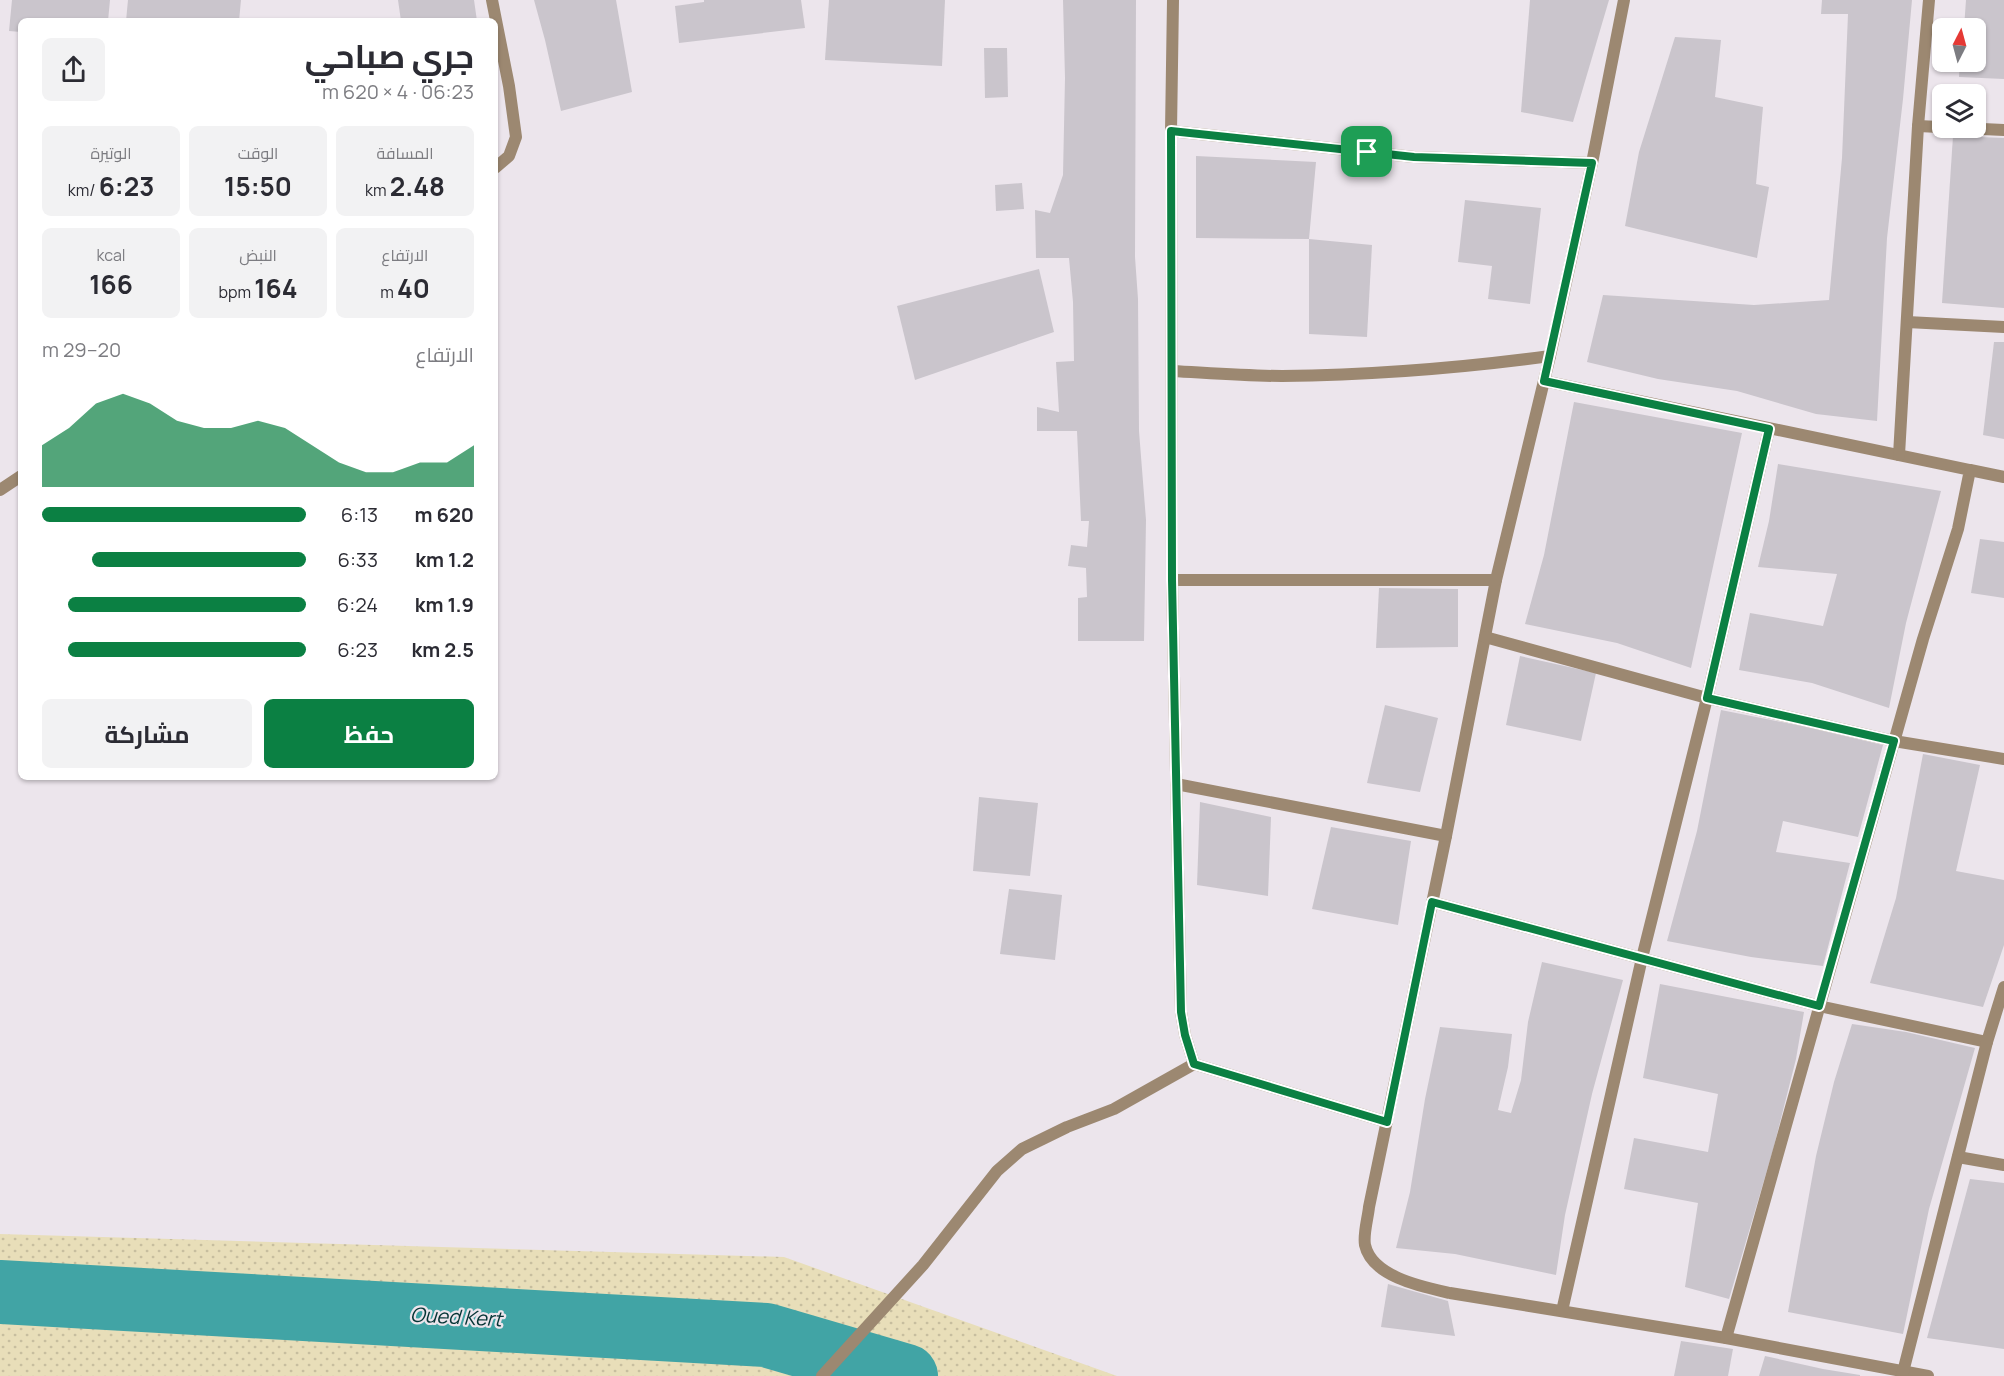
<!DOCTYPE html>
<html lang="ar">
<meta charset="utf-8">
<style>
:root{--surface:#fff;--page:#f2f2f3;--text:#2b2b33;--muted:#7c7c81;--accent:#0b8043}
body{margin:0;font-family:Manrope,Cairo,sans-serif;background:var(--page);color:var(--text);direction:rtl;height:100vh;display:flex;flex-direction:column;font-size:22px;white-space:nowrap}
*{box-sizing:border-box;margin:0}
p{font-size:20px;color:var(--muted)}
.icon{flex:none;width:33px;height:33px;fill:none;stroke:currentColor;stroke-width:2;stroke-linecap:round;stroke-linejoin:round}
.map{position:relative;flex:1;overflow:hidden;direction:ltr}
.details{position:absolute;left:18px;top:18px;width:480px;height:762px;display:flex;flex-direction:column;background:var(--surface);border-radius:9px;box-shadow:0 2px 4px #0004;direction:rtl}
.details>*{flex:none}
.needle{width:39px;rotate:6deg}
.buttons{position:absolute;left:1932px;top:18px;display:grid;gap:12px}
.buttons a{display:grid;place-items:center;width:54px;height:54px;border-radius:9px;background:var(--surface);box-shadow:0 2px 4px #0004;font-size:30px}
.pin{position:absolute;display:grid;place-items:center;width:51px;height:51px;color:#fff;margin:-26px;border-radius:12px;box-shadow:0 3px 9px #0006}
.round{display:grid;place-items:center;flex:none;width:63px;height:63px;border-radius:9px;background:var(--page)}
.overview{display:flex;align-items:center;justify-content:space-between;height:102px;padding:0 24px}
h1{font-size:33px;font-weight:700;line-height:45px}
.metrics{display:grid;grid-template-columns:repeat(3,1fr);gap:9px;height:102px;padding:6px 24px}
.metrics div{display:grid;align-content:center;border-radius:9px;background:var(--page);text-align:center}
.metrics b{font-size:26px;font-weight:700}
.metrics small{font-size:16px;font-weight:400}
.metrics p{font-size:16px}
.chart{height:168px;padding:12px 24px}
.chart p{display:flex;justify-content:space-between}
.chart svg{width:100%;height:108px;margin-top:6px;fill:var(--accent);opacity:.7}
.cta{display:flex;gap:12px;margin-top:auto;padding:12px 24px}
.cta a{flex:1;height:69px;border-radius:9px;background:var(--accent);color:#fff;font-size:24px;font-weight:700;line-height:69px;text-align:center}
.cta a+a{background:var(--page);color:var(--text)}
ul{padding:0 24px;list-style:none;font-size:20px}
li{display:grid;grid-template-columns:96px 72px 1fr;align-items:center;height:45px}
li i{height:15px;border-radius:8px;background:var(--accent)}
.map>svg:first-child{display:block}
.sand{fill:url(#sand-dots)}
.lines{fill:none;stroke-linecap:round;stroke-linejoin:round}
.river{stroke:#41a4a5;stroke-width:64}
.building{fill:#cac5cc}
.street{stroke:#9c8871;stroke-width:12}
.route-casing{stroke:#fff;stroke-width:12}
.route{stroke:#0b8043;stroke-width:8}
.labels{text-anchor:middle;stroke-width:4.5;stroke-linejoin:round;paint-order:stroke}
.water-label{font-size:20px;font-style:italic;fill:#043435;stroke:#ece5ec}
</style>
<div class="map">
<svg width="2004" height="1376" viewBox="0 0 2004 1376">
<defs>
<pattern id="sand-dots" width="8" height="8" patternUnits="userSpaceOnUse" patternTransform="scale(1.5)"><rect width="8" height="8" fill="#e8deb9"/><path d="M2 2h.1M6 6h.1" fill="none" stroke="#c7be9f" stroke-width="1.8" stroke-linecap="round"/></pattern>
</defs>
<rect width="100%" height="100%" fill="#ece5ec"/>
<path class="sand" d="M0 1234 784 1257 1117 1376H0Z"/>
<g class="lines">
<path class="river" d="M0 1292 766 1335 906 1376"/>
</g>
<g class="building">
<path d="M12 0H110L108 21H21V32L9 31Z"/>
<path d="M128 0H241L239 21H126Z"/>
<path d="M398 0H474L477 21H401Z"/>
<path d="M534 0H616L632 92 561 111 545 40Z"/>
<path d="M704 0H801L805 28 679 43 675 6 704 2Z"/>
<path d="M829 0H945L942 66 825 60Z"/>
<path d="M1063 0H1136L1135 257 1138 299 1139 431 1146 520 1144 641H1078V598L1087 597 1086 568 1068 566 1071 545 1087 547 1089 521H1081L1077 431H1037V407L1059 412 1056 362 1074 361 1073 302 1069 258H1036L1035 210 1050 213 1063 175 1065 78Z"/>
<path d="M1530 0H1609L1573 122 1521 112Z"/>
<path d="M1822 0H1912L1903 99 1887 238 1877 421 1816 414 1737 391 1658 379 1587 362 1603 295 1754 305 1829 300 1842 158 1848 14H1821Z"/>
<path d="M1966 0H2004V79L1959 77 1960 62H1976V28H1964Z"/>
<path d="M1675 37 1721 40 1715 97 1763 107 1756 184 1769 187 1757 258 1625 226 1639 152Z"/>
<path d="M984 48H1007L1008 97 985 98Z"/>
<path d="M1953 136 2004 138V308L1942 303Z"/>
<path d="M1196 156 1316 162 1309 239 1196 238Z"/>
<path d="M1022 183 1024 209 996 211 995 185Z"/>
<path d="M1465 200 1541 208 1530 304 1488 299 1492 266 1458 262Z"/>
<path d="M1309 239 1372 245 1367 337 1309 334Z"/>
<path d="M1039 269 1054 332 915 380 897 306Z"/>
<path d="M1994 342H2004V439L1983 435Z"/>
<path d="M1574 402 1742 433 1691 668 1617 643 1525 624 1544 555Z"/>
<path d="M1778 464 1941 491 1906 623 1889 708 1812 683 1739 670 1750 613 1823 626 1837 574 1758 567 1769 521Z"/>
<path d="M1980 539 2004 542V598L1971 593Z"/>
<path d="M1379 588 1458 589V647L1376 648Z"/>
<path d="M1520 656 1596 673 1581 741 1506 725Z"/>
<path d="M1385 705 1438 718 1420 792 1367 783Z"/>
<path d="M1721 710 1802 726 1883 745 1858 837 1783 821 1776 852 1850 863 1823 966 1751 957 1667 941 1697 831Z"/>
<path d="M1923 754 1980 765 1956 871 2004 880V945L1983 1007 1870 983 1896 898Z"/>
<path d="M979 797 1038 803 1030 876 973 871Z"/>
<path d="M1200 802 1271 817 1268 896 1197 885Z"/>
<path d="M1331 827 1411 841 1398 925 1312 909Z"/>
<path d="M1009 889 1062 895 1055 960 1000 954Z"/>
<path d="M1542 962 1623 980 1592 1094 1565 1215 1556 1275 1455 1254 1396 1248 1410 1192 1425 1099 1440 1027 1512 1034 1508 1067 1498 1110 1511 1113 1521 1080 1528 1022Z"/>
<path d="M1660 984 1804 1012 1796 1059 1773 1150 1729 1299 1685 1287 1698 1203 1624 1189 1634 1138 1708 1152 1718 1094 1643 1078Z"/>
<path d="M1852 1024 1906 1032 1975 1048 1929 1209 1903 1334 1788 1312 1816 1156 1834 1082Z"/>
<path d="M1970 1179 2004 1183V1349L1927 1338Z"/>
<path d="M1388 1284 1448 1301 1455 1336 1381 1327Z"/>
<path d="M1681 1341 1733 1349 1728 1376H1674Z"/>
<path d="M1765 1356 1823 1369 1860 1375V1376H1759Z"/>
</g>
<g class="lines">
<g class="street">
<path d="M492 0 509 86 516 137 509 156 495 168"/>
<path d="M1173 0 1171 131 1172 580 1181 1012 1185 1035 1194 1064 1387 1122"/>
<path d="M1624 0 1592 163 1550 356 1496 580 1446 836 1369 1207C1368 1218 1363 1234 1365 1245 1372 1277 1423 1287 1450 1293L1726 1338 1928 1376"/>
<path d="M1918 126 2004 130"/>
<path d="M1171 131 1414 157 1592 163"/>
<path d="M1907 322 2004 327"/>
<path d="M1173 371C1209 373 1246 376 1282 376 1372 375 1461 368 1550 356"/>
<path d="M1544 381 1970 470 1958 529 1923 639 1726 1338"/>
<path d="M1899 455 1918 126 1929 0"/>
<path d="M1970 470 2004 477"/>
<path d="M0 490 21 476"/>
<path d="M1172 580H1496"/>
<path d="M1485 637 1707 698 1894 741 2004 759"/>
<path d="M1176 784 1446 836"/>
<path d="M1432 902 1819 1006 1987 1042"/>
<path d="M1958 1157 2004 1165"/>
<path d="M1562 1311 1642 958 1707 698 1769 429"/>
<path d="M822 1376 923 1265 997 1171 1022 1149 1067 1127 1114 1109 1194 1064"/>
<path d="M1902 1376 1987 1042 2004 987"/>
</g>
</g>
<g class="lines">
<defs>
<path id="route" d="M1171 131 1414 157 1592 163 1544 381 1769 429 1707 698 1894 741 1819 1006 1432 902 1387 1122 1194 1064 1185 1035 1181 1012 1172 580Z"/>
</defs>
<use href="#route" class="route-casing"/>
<use href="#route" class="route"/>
</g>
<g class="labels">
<g class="water-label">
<text transform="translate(456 1317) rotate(3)" y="7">Oued Kert</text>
</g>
</g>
</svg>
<div class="buttons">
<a><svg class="needle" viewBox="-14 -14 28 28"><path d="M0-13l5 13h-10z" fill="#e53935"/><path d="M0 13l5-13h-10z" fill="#7c7c81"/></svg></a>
<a><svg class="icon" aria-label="layers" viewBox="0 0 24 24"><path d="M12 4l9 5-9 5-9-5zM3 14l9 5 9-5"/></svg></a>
</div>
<div class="pin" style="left:1367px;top:152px;background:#1e9e55"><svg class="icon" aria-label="arrive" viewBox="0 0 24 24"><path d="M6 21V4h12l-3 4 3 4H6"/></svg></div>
<section class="details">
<div class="overview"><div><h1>جري صباحي</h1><p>06:23 · 4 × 620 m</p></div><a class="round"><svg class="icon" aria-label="share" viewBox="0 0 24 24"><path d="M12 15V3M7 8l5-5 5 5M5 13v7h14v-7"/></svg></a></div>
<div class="metrics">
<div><p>المسافة</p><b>2.48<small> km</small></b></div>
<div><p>الوقت</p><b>15:50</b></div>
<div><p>الوتيرة</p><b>6:23<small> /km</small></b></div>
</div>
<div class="metrics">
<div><p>الارتفاع</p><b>40<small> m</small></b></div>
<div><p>النبض</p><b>164<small> bpm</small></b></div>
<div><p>kcal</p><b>166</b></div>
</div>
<div class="chart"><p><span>الارتفاع</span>20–29 m</p>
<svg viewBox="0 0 160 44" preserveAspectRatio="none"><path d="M0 44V27L10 20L20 10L30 6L40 10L50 17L60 20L70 20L80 17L90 20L100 27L110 34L120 38L130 38L140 34L150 34L160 27V44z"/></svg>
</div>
<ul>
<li><b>620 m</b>6:13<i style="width:100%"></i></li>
<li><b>1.2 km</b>6:33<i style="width:81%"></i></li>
<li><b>1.9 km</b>6:24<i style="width:90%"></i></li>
<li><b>2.5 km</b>6:23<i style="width:90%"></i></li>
</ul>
<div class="cta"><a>حفظ</a><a>مشاركة</a></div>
</section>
</div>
